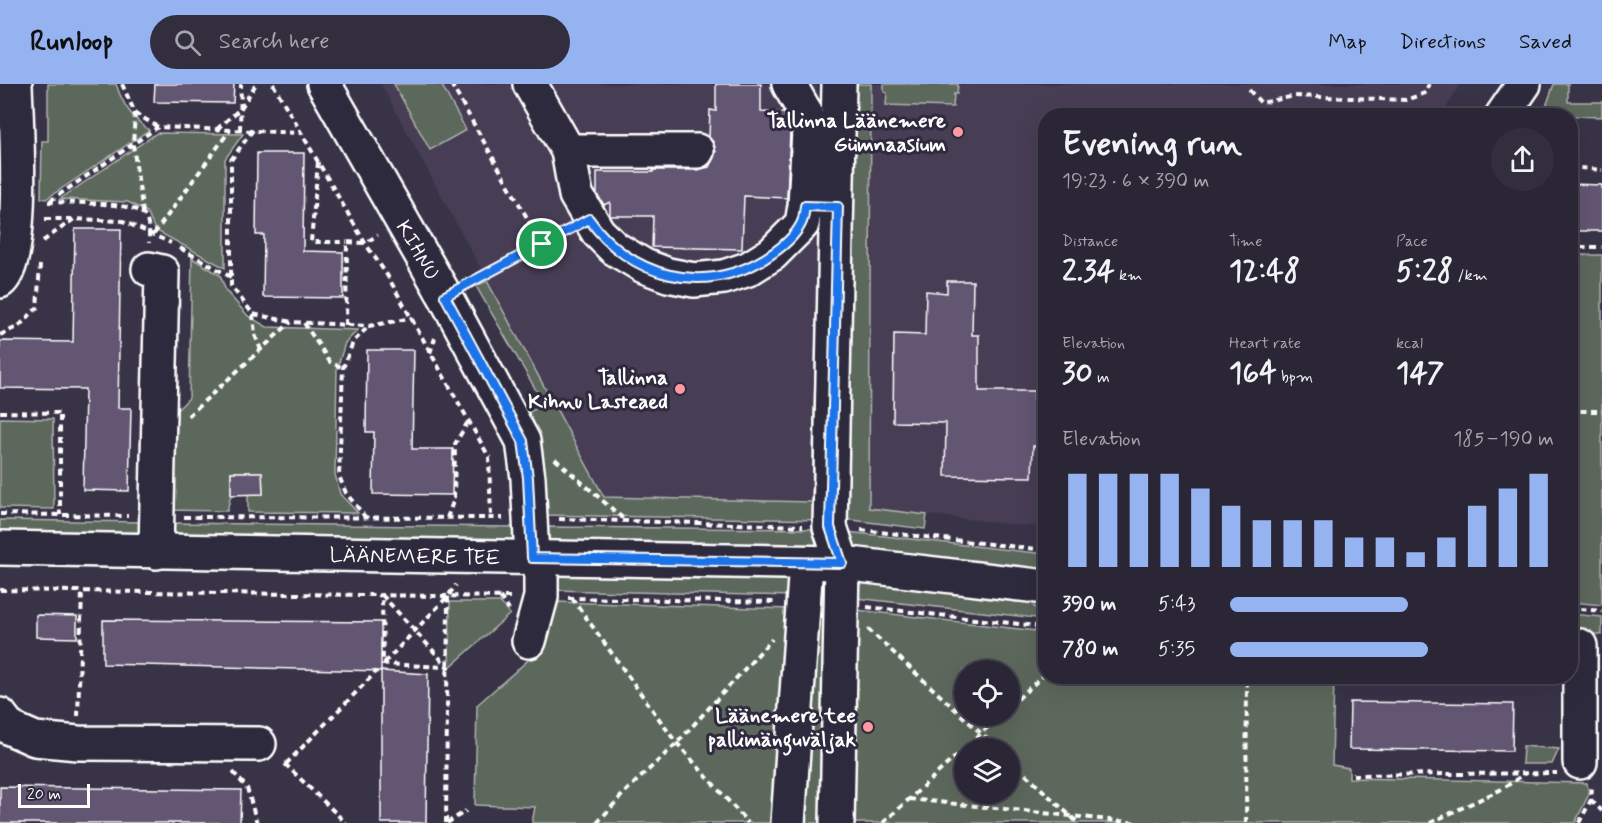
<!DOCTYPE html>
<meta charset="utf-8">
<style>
:root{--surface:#2b2636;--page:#332e3e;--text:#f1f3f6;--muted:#a6a5ad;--line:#474351;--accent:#95b2f1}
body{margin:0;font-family:Mynerve,sans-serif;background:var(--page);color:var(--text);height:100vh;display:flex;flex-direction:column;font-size:22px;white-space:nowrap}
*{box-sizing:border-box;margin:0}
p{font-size:20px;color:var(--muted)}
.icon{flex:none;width:33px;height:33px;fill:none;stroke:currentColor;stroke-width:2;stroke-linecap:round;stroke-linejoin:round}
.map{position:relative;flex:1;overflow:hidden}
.sheet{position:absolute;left:1038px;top:24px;width:540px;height:576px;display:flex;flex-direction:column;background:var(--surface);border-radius:24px;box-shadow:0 6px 24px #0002,0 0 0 2px var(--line)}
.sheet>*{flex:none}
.buttons{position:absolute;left:954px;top:576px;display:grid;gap:12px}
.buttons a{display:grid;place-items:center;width:66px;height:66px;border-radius:50%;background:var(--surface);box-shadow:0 6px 24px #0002,0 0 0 2px var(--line);font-size:30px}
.scale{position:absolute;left:18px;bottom:15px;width:72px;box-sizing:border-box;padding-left:6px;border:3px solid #fff;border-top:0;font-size:16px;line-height:21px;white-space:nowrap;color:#fff;-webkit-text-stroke:4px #2f2a3d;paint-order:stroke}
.pin{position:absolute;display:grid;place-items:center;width:51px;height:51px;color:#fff;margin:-26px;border:3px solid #fff;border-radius:50%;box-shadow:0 2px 6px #0007}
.round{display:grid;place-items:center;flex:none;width:63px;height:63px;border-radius:32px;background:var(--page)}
.summary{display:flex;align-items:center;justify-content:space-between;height:102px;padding:0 24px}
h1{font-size:33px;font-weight:700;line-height:45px}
.metrics{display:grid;grid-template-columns:repeat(3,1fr);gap:9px;height:102px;padding:6px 24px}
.metrics div{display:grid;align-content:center}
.metrics b{font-size:30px;font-weight:700}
.metrics small{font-size:16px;font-weight:400}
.metrics p{font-size:16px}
.chart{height:168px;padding:12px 24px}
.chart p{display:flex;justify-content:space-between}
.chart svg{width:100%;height:108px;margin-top:6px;stroke:var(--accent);stroke-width:6}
ul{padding:0 24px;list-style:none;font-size:20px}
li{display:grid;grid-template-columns:96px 72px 1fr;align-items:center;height:45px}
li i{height:15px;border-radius:8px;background:var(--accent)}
header{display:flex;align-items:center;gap:36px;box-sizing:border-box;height:84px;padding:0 30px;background:var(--accent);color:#111}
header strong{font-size:28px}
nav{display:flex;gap:33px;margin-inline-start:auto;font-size:21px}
.search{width:420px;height:54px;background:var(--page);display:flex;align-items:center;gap:15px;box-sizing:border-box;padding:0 21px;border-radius:33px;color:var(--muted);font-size:22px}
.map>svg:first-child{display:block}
.built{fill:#463e55}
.green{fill:#5d675c;stroke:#aeb3ae;stroke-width:1.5;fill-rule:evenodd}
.building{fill:#635673;stroke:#fff;stroke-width:1.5}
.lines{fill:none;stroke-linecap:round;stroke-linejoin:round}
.minor-casing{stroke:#fff;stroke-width:38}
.path{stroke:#fff;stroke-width:4;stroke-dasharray:6 4.5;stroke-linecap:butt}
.minor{stroke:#2f2a3d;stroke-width:33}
.route-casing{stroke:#fff;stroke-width:12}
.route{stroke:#1a73e8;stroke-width:8}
.poi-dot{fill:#ff9aa2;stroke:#2f2a3d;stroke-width:2}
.labels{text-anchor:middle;stroke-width:6;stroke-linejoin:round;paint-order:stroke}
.poi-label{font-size:21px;font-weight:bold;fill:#fff;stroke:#2f2a3d;text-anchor:end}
.street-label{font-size:21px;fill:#fff;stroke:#2f2a3d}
</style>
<header>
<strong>Runloop</strong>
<div class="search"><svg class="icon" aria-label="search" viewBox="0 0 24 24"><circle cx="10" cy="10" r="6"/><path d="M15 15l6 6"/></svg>Search here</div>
<nav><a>Map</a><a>Directions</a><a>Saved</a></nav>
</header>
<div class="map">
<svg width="1602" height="739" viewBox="0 0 1602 739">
<rect width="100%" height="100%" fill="#393348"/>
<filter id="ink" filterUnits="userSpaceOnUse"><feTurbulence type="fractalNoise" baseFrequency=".0167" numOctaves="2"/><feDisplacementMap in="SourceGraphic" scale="12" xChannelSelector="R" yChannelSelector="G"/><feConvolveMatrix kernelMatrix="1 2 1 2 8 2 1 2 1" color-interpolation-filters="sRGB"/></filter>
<g filter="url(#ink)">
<g class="built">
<path d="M381 0H817L819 122 812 418 604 413Z"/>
<path d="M871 0H1460L1442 31 1046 32 1045 444 869 424Z"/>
</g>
<g class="green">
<path d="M48 0H116C123 21 131 33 149 46L46 115 41 114 42 57H48Z"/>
<path d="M394 0H441L466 46 430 66Z"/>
<path d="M845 0H871L869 424 927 431 925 445 835 434Z"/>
<path d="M884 0H958L957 10H954L953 23 886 21 887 9 884 8Z"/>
<path d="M1554 0H1568V18H1602V33L1543 31Z"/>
<path d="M157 49 243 50 225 75V184L155 146 147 128 128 118 60 115Z"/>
<path d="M819 128H831L825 436 541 431 526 330 544 320 476 202 487 197 604 413 812 418Z"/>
<path d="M1571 171H1602V521L1571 518Z"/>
<path d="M192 174 220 191 226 207 248 232 267 243 358 246 345 259 337 285 335 390 340 410 358 429 248 428V410H263L262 388H231V411L227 427 167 426V336L189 314Z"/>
<path d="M0 334 53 335 54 425 0 424Z"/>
<path d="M0 436 146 438 139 454 0 451Z"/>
<path d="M167 439 519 443 510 458 178 455Z"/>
<path d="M543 443 822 445 832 465 553 459 543 453Z"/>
<path d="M838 447 1045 470V489L848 468Z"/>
<path d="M560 485 791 494 793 512 552 506V493Z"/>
<path d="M848 492 1034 512V523L1045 525V535L847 513Z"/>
<path d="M450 518H500L510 530 449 584Z"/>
<path d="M556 518 792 525 778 739H532L535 723 475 721 477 621 535 570Z"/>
<path d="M813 524 833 526 828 739H798Z"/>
<path d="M848 525 1045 548 1046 592 1334 593 1332 681 1349 684V694L1587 699 1589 710 1575 739H844ZM964 586H1010V632H964ZM964 664H1010V710H964Z"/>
<path d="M1570 530 1602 533V551L1571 547Z"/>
<path d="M1523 662 1559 665 1552 680H1522Z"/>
</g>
<g class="building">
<path d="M155 0H234L233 19 154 18Z"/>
<path d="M716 0H761V28L784 29 790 48 787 114 744 112 742 165 652 163 653 132H610V118L604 121 597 110V88H653V86H697L709 83 716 68 713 58 709 54 710 26 716 27Z"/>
<path d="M257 69H304L303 167 343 168V214L263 213 264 151H256Z"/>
<path d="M1570 100 1602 101V147H1570Z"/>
<path d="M75 145H121L118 324H131L129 407 83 406 85 305 0 304V257L73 258Z"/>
<path d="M947 197H973L972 251H979V307H1034V315H1046V362H1033L1032 393 945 392 946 339 893 338 894 250 925 251 926 207 947 209Z"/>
<path d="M367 266H414L412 365H453L452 411 373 410 374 348H366Z"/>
<path d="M231 388H262L263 410 231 411Z"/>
<path d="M36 531 77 532V554L36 553Z"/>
<path d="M103 536 381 538V587L103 580Z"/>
<path d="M381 587 428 590 426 739H381Z"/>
<path d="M1350 618 1513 620 1512 667 1349 665Z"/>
<path d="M0 703 241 706 240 739H0Z"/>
</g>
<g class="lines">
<defs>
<g id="minor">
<path d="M324 0 445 212 523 357 528 394 532 474"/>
<path d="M530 0 568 67 576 111 598 148 614 164 644 182 668 191 694 196 724 193 748 185 772 170 802 140 805 122 809 47 805 28 789 0"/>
<path d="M1502 32 1524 0"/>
<path d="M568 67H697"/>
<path d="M149 185 162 188 156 468"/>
<path d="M0 197C26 176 16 37 15 0"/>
<path d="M0 464 842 479 1046 503"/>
<path d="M529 557 541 513V474"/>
<path d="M1580 562V678"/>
<path d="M0 631 10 644 35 655 78 659 259 660"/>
<path d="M788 739 806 479"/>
<path d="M837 739 842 479 830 443 839 0"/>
</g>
</defs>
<use href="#minor" class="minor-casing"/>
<g class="path">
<path d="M122 0 135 29 158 43 302 49"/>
<path d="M273 0 365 159 387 191 489 373 491 434"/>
<path d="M451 0 542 160"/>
<path d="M1249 6 1261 19 1295 12 1406 16 1425 9 1429 0"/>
<path d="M135 29 133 61 143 129"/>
<path d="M217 45 241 24 256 0"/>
<path d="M240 46 241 0"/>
<path d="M253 46 231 76V202L253 230 292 238 369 242 412 234"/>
<path d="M318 78 311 158H347"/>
<path d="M1570 83 1602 86"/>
<path d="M50 117 158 43"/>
<path d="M48 118C70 119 125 118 141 128 150 135 149 149 149 159"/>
<path d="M45 135H73"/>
<path d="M154 150 230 46"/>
<path d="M43 157 74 135 123 137 171 159"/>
<path d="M1570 163H1602"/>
<path d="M180 164 231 193"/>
<path d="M1570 170 1572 163"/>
<path d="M468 199 567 146"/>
<path d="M253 230 255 251 261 266"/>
<path d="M304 239 330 278 343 284"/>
<path d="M346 241 347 158 365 159 378 151"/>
<path d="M0 251 19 242 37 224 40 181"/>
<path d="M430 269 435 254"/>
<path d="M1570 327H1602"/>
<path d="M0 328 60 329V431"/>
<path d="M188 332 291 238"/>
<path d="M555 375 626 437"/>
<path d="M0 430 128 432"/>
<path d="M184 433 503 434"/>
<path d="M366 434 346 409 339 392 343 284 353 258 369 242"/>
<path d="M447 434 454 415 455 360 469 336"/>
<path d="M559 435 803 442"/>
<path d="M861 446 1046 466"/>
<path d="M0 506 512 513"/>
<path d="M382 511 448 583 383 580Z"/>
<path d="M500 513 509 526"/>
<path d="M568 514 776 518"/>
<path d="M572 514 675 657 748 739"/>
<path d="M867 523 1046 543"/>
<path d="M1570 524 1602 527"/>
<path d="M868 545 997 664"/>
<path d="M384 579 448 512 456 501"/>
<path d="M1493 592 1552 599"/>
<path d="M1010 622 1046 589"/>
<path d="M78 632 82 507"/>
<path d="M1010 676 1078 739"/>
<path d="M285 680 346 739"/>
<path d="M286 680 377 587"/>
<path d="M233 688 247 704 257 739"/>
<path d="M1353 691 1557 689"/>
<path d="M909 715 1138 739"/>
<path d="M1591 716 1602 727"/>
<path d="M446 739 448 512"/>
<path d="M447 739 466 727"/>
<path d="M597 739 626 707 677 659 772 555"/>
<path d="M883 739 1000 632"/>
<path d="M1246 739 1247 592"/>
<path d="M1430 739 1502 705 1526 689"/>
<path d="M1579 739 1591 716 1592 703"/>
</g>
<use href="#minor" class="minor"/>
</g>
</g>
<g class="lines" filter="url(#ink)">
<defs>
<path id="route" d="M805 122 838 123 830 443 842 479 532 474 528 394 523 357 445 212 589 135C630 193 702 212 764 175 777 167 794 154 801 140 804 135 804 128 805 122Z"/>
</defs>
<use href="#route" class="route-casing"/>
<use href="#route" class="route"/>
</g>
<g class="poi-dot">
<circle cx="958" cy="48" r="6"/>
<circle cx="680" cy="305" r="6"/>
<circle cx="868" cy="643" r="6"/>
</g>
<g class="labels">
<g class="poi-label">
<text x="946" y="43">Tallinna Läänemere<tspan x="946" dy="24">Gümnaasium</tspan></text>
<text x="668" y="300">Tallinna<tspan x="668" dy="24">Kihnu Lasteaed</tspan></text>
<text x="856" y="638">Läänemere tee<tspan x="856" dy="24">pallimänguväljak</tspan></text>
</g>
<g class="street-label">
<text transform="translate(418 166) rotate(60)" y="7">KIHNU</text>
<text transform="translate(415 472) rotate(1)" y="7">LÄÄNEMERE TEE</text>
</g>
</g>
</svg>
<div class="buttons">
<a><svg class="icon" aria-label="locate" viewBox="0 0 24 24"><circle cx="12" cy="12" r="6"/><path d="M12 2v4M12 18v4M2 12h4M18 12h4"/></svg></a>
<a><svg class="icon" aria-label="layers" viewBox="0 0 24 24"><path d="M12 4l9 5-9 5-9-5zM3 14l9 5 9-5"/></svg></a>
</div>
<div class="scale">20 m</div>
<div class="pin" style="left:542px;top:160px;background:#1e9e55"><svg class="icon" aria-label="arrive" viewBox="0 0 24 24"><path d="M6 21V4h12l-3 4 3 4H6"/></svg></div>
<section class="sheet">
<div class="summary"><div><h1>Evening run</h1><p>19:23 · 6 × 390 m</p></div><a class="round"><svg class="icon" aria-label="share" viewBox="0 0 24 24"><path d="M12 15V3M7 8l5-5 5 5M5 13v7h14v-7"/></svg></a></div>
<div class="metrics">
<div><p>Distance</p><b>2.34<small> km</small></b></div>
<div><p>Time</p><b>12:48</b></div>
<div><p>Pace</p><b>5:28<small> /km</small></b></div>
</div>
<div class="metrics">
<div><p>Elevation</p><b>30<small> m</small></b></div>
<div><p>Heart rate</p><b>164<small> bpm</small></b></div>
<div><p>kcal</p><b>147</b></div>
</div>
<div class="chart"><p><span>Elevation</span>185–190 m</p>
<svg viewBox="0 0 160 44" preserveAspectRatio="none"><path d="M5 44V6M15 44V6M25 44V6M35 44V6M45 44V12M55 44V19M65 44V25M75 44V25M85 44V25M95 44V32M105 44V32M115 44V38M125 44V32M135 44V19M145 44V12M155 44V6"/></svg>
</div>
<ul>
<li><b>390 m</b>5:43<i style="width:55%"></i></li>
<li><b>780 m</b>5:35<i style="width:61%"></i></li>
</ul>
</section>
</div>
